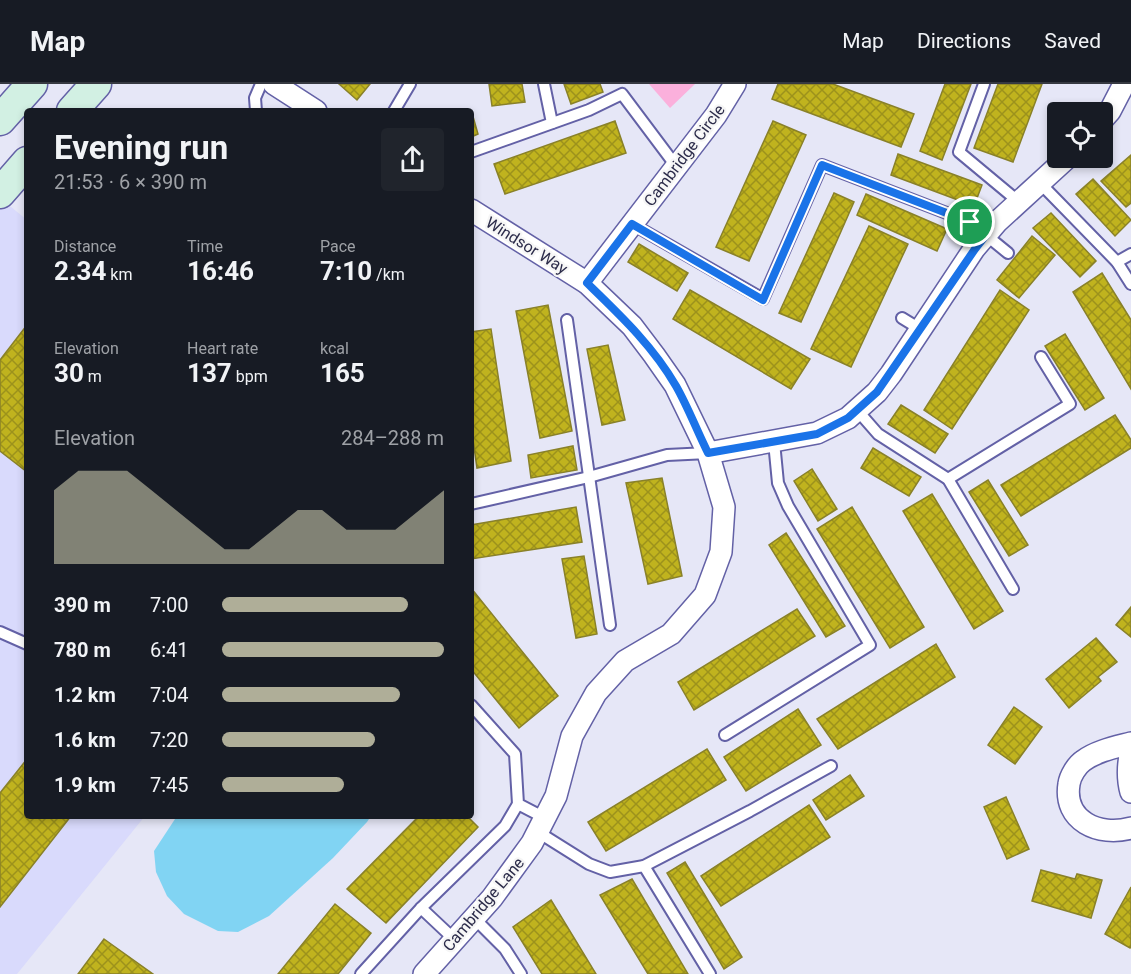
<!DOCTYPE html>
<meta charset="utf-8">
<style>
:root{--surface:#171b24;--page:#20242c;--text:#f1f3f6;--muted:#9ea1a6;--line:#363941;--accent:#afae98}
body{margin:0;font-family:Roboto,sans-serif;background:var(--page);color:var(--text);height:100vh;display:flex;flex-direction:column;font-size:22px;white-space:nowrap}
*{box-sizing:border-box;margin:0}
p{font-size:20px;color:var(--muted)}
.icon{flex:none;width:33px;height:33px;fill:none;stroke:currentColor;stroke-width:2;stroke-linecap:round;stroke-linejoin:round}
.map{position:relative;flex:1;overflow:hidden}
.sheet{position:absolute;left:24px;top:24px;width:450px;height:711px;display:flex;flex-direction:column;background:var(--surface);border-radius:6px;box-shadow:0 3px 9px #0003}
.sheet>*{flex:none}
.controls{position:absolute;left:1047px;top:18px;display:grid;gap:12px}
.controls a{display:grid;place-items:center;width:66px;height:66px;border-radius:6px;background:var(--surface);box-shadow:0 3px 9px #0003;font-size:30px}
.pin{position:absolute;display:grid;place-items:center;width:51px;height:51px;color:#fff;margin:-26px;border:3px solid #fff;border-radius:50%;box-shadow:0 2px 6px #0007}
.round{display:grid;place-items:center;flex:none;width:63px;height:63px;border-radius:6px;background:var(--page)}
.headline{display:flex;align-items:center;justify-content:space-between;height:102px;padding:0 30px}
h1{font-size:33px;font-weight:700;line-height:45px}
.stats{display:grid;grid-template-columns:repeat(3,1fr);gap:9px;height:102px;padding:6px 30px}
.stats div{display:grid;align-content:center}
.stats b{font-size:26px;font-weight:700}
.stats small{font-size:16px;font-weight:400}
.stats p{font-size:16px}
.chart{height:168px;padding:12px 30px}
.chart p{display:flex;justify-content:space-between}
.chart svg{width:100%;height:108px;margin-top:6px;fill:var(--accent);opacity:.7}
ul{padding:0 30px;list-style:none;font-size:20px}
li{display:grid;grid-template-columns:96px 72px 1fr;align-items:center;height:45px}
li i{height:15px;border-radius:8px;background:var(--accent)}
header{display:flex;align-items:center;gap:36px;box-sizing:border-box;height:84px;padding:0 30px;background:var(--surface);border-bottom:2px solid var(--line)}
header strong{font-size:28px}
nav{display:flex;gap:33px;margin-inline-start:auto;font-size:21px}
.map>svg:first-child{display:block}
.built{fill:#d9dafc}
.green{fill:#fbb0dc}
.water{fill:#81d4f3}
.building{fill:url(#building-cross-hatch);stroke:#898129;stroke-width:1.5}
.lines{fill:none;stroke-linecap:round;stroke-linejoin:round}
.lane-casing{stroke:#6361a6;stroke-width:14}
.street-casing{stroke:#6361a6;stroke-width:24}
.secondary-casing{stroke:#6361a6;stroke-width:33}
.lane{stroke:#fff;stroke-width:10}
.street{stroke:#fff;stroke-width:21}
.secondary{stroke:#d2f0e3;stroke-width:30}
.route-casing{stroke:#fff;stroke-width:12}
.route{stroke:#1a73e8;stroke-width:8}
.labels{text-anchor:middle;stroke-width:4.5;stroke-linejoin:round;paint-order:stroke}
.street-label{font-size:16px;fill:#2c2c4a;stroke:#f6f6f6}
</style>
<header>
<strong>Map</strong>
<nav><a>Map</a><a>Directions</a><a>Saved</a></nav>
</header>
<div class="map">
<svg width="1131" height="890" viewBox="0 0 1131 890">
<defs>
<pattern id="building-cross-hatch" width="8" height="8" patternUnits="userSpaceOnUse" patternTransform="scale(1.5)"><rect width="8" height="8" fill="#c0b31e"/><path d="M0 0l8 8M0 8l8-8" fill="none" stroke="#9c921c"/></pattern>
</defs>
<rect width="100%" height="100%" fill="#e6e7f7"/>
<path class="built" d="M0 114 27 136V732H145L17 890H0Z"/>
<path class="green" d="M649 0H695L670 24Z"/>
<path class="water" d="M177 732H371L367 738 333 774 269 832 238 848 218 847 184 830 167 812 156 788 154 767Z"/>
<g class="building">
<path d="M339 0H370L357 16Z"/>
<path d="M489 0H522L525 18 492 22Z"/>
<path d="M564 0H600L603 8 571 20Z"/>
<path d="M778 0H833L914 30 901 63 772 15Z"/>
<path d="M945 0H971L942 76 920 67Z"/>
<path d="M998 0H1042L1013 78 974 64Z"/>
<path d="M472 29 478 50 471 53V29Z"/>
<path d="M615 37 626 69 505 110 494 80Z"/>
<path d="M773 37 806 51 749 177 716 163Z"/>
<path d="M898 70 982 101 974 122 891 91Z"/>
<path d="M1131 71V119L1126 123 1101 97Z"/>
<path d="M1093 95 1131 136 1115 152 1076 110Z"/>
<path d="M834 109 854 118 801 238 779 229Z"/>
<path d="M866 110 947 145 937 167 857 131Z"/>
<path d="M1051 129 1096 177 1080 193 1033 144Z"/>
<path d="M869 142 908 160 851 283 811 265Z"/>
<path d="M1032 152 1055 171 1019 214 997 196Z"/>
<path d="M639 160 688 189 677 207 628 178Z"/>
<path d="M1102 189 1131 236V305L1073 208Z"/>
<path d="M690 206 810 275 791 305 673 235Z"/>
<path d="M1000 206 1029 226 952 345 924 326Z"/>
<path d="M548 221 572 347 540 354 516 227Z"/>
<path d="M27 241V388L0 367V276Z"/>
<path d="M491 245 511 377 477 384 471 342V248Z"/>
<path d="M1065 250 1104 314 1085 326 1045 262Z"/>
<path d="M608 261 625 336 602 341 587 265Z"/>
<path d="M901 321 948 350 935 369 888 340Z"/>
<path d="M1115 331 1131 356V364L1021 432 1001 401Z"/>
<path d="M573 362 577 386 531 394 528 371Z"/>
<path d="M873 364 921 393 909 412 861 384Z"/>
<path d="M812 385 837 425 818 437 794 397Z"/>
<path d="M662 394 682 492 648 500 626 399Z"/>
<path d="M988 396 1028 461 1009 472 969 408Z"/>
<path d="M932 410 1003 527 974 545 903 427Z"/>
<path d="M576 423 582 458 471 475V441Z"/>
<path d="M852 423 924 543 890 564 817 445Z"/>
<path d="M786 449 845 542 826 553 769 461Z"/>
<path d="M584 472 597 550 576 554 562 475Z"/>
<path d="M471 504 558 612 519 644 471 585Z"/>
<path d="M1131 523V553L1116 541Z"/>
<path d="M797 525 815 552 694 626 678 598Z"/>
<path d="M1096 554 1117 578 1098 593 1101 597 1069 624 1046 595Z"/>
<path d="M936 560 955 593 838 665 817 635Z"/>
<path d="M1014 623 1042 643 1015 680 988 661Z"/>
<path d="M798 625 821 661 746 707 724 673Z"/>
<path d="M707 665 726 696 606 767 588 738Z"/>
<path d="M27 675V732H71L0 823V709Z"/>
<path d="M850 691 864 712 826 736 813 716Z"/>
<path d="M1006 713 1029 765 1007 775 984 723Z"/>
<path d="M809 721 830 753 721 822 701 792Z"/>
<path d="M419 732H467L478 743 386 839 347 805Z"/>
<path d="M685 778 742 873 724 885 667 789Z"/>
<path d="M1041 786 1075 795 1077 790 1102 796 1091 834 1032 817Z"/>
<path d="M632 795 688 890H648L600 811Z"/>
<path d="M1131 803V862L1130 864 1105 850Z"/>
<path d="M551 816 596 890H542L513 843Z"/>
<path d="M335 820 371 849 338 890H278Z"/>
<path d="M104 855 153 890H78Z"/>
</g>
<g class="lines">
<defs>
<g id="lane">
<path d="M544 0 552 39"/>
<path d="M984 0 959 68 1019 118"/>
<path d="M256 27 255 14 261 0"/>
<path d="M394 27 410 0"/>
<path d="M471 68 589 26 622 10 676 82"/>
<path d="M1040 99 1117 178 1131 200"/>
<path d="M632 140 763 215 822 81 970 138 1008 169"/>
<path d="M1117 178 1131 170"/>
<path d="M902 234 920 245"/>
<path d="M567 236 610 541"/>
<path d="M857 326 878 350 948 395 1013 505"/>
<path d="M948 395 1070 320 1041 273"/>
<path d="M471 420 589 393 667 371 708 369"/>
<path d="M0 548 27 560"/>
<path d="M471 621 515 670 518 720 545 734"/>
<path d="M725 651 870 561 788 422 778 399 774 358"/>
<path d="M538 748 589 780 610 788 644 782 750 727 831 682"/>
<path d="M644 782 710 890"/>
<path d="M421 824 455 856"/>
<path d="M474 834 505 865 521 890"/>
<path d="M361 890 421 824 505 742 518 720"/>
</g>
<g id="street">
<path d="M274 0 316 27"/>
<path d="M1102 36 1110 27 1124 0"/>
<path d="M587 199 716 31 735 0"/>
<path d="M708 369 817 349 848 334 877 308 891 290 974 165 997 138 1067 74"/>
<path d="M1131 659C1116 663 1096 667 1083 677 1077 681 1070 692 1069 700 1063 737 1099 753 1131 744"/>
<path d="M1131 666C1128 680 1127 694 1131 708"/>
<path d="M424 890 492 814 532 759 556 712 572 652 596 609 625 577 671 550 705 511 721 468 724 423 708 369 675 301 654 271 632 242 587 199 471 126"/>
</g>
<g id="secondary">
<path d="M72 27 96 0"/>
<path d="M0 36 32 0"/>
<path d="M0 109 27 78"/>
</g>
</defs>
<use href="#lane" class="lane-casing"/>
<use href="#street" class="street-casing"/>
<use href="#secondary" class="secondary-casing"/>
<use href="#lane" class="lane"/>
<use href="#street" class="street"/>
<use href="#secondary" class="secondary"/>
</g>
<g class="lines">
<defs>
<path id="route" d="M822 81 970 138 986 151 975 165 877 308 848 334 817 350 708 369C697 347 688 323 676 302 653 262 620 231 587 199L632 140 763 216Z"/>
</defs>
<use href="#route" class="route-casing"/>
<use href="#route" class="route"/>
</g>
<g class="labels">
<g class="street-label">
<text transform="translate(684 71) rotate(-53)" y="6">Cambridge Circle</text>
<text transform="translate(527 161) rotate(32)" y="6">Windsor Way</text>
<text transform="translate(483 820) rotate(-50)" y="6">Cambridge Lane</text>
</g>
</g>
</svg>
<div class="controls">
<a><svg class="icon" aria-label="locate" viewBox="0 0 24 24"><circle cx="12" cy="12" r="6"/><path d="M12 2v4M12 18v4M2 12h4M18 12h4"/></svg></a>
</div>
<div class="pin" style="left:970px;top:138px;background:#1e9e55"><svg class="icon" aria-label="arrive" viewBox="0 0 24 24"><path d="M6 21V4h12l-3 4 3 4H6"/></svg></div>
<section class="sheet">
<div class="headline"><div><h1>Evening run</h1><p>21:53 · 6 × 390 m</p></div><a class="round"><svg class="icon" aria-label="share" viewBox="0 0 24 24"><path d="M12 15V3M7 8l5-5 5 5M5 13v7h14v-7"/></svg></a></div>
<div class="stats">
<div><p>Distance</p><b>2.34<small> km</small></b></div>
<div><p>Time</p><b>16:46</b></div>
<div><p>Pace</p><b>7:10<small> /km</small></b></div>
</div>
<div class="stats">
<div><p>Elevation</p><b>30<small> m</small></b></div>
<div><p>Heart rate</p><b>137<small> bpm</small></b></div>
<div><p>kcal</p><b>165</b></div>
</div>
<div class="chart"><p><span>Elevation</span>284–288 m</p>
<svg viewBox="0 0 160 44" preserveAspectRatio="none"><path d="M0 44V14L10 6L20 6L30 6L40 14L50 22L60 30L70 38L80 38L90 30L100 22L110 22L120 30L130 30L140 30L150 22L160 14V44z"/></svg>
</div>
<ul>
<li><b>390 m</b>7:00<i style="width:84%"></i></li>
<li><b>780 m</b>6:41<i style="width:100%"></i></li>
<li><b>1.2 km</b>7:04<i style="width:80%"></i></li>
<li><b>1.6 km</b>7:20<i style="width:69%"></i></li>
<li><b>1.9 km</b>7:45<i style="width:55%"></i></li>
</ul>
</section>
</div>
